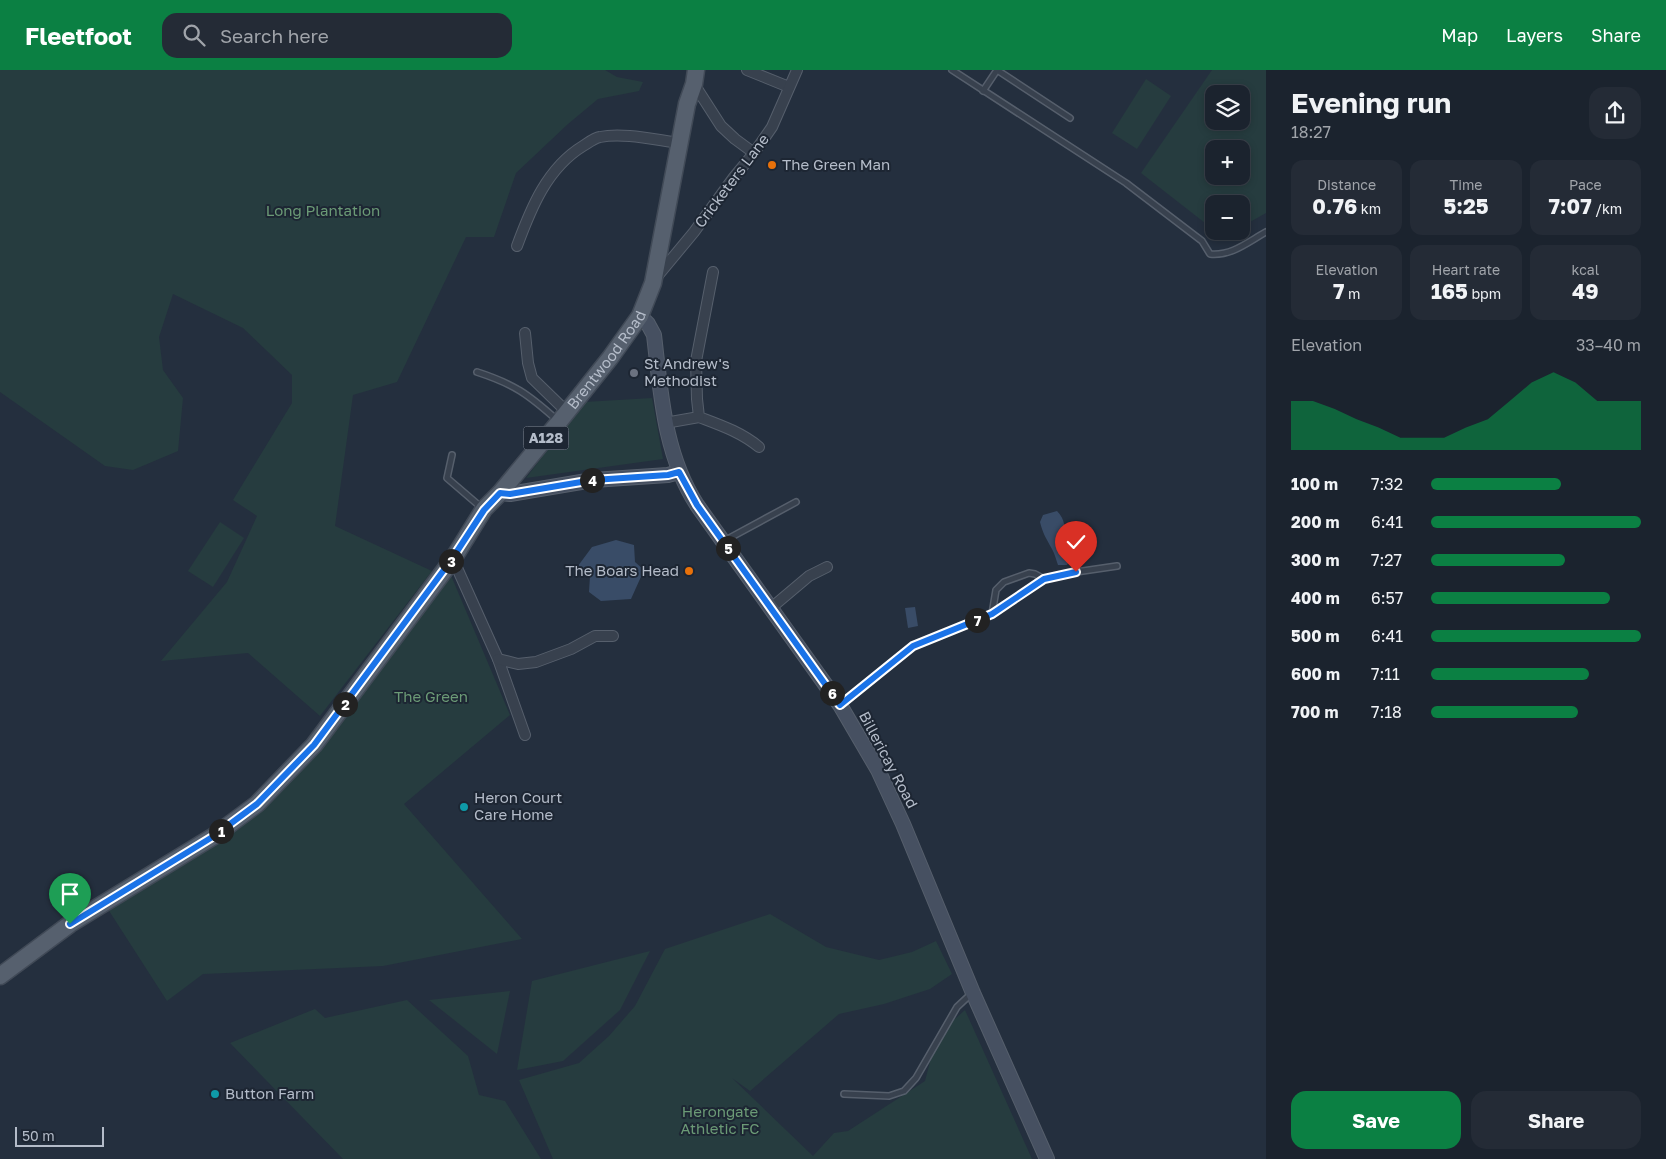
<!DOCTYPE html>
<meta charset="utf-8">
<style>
:root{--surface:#1b232e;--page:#242b36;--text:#f1f3f6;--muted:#a0a4aa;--line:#39404a;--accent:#0b8043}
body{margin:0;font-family:"Golos Text",sans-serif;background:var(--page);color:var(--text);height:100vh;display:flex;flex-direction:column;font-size:19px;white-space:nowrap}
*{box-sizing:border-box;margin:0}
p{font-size:16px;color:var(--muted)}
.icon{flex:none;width:28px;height:28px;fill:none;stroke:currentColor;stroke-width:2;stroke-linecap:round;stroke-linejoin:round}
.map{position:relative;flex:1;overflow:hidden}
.sheet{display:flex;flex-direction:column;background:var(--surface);width:400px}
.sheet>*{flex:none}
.buttons{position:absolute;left:1205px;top:15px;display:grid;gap:10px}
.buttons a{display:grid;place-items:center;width:45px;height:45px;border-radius:10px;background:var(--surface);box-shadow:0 2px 8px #0003,0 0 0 1px var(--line);font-size:25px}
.scale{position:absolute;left:15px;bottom:12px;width:89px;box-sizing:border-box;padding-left:5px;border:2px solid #b4bcc9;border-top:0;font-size:14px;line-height:18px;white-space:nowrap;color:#b4bcc9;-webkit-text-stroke:4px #1d2633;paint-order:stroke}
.pin{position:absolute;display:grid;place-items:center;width:42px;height:42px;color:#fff;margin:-51px -21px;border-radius:50% 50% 50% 0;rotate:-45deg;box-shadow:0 0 5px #0007}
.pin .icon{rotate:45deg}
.km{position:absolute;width:25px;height:25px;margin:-12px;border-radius:50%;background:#222;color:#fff;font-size:14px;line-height:25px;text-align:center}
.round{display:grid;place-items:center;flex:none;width:52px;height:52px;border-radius:15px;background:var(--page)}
.overview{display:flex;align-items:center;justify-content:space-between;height:85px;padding:0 25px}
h1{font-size:28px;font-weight:700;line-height:38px}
.metrics{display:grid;grid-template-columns:repeat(3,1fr);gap:8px;height:85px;padding:5px 25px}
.metrics div{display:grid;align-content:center;border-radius:12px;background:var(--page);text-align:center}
.metrics b{font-size:21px;font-weight:700}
.metrics small{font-size:14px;font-weight:400}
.metrics p{font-size:14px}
.chart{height:140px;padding:10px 25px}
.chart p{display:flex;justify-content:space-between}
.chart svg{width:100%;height:90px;margin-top:5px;fill:var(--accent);opacity:.7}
.action{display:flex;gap:10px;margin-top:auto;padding:10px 25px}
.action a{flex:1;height:58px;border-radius:15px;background:var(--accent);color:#fff;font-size:20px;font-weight:700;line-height:58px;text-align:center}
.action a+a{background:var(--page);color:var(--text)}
ul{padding:0 25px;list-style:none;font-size:16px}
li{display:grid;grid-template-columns:80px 60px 1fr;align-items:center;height:38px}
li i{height:12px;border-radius:6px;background:var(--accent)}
header{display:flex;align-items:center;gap:30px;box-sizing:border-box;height:70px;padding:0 25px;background:var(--accent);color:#fff}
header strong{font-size:24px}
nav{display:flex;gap:28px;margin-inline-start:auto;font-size:18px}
.search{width:350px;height:45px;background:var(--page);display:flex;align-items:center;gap:12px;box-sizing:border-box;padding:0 18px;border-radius:15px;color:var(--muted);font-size:19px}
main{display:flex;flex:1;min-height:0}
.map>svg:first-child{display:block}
.green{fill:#263c3f;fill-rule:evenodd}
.water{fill:#394c67}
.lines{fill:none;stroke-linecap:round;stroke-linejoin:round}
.lane-casing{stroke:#565f6c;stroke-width:8}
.street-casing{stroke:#565f6c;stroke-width:12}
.secondary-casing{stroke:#565f6c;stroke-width:16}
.primary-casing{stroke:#414a57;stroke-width:19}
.lane{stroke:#38414e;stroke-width:5}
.street{stroke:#38414e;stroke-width:10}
.secondary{stroke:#465061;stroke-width:14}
.primary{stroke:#56606e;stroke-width:16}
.route-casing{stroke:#fff;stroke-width:10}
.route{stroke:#1a73e8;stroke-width:6}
.food-dot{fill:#e8710a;stroke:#1d2633;stroke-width:2}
.worship-dot{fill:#6b7280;stroke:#1d2633;stroke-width:2}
.culture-dot{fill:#0f9aa8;stroke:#1d2633;stroke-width:2}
.labels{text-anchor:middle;stroke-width:4;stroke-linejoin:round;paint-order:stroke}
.shield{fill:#1d2633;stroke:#878f9c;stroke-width:1}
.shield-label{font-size:14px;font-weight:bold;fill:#b4bcc9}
.poi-label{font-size:15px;fill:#b4bcc9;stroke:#1d2633;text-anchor:start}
.street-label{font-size:15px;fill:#b4bcc9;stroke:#1d2633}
.park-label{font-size:15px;fill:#6b9a76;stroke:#1d2633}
</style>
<header>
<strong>Fleetfoot</strong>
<div class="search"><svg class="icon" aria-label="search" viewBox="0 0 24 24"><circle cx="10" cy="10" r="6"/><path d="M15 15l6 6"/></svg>Search here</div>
<nav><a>Map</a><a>Layers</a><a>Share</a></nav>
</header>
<main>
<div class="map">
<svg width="1266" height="1089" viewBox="0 0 1266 1089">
<rect width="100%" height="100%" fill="#242f3e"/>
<g class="green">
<path d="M0 0H605L617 7 643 12 639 21 598 29 568 54 516 103 494 167H466L397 312 353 325 335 456 432 501 320 646 248 583 161 591 227 512 257 446 233 430 292 333V305L243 258 173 224 159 267 163 300 183 328 178 381 133 400 105 396 0 322Z"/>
<path d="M1212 0H1266V143L1241 157V134H1214V160L1141 103ZM1214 24H1241V51H1214ZM1214 79H1241V106H1214Z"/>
<path d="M1146 9 1171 26 1137 79 1112 63Z"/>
<path d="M652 328 663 389 526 408 584 332Z"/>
<path d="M220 452 244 468 213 517 188 501Z"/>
<path d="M447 496 510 645 404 734 522 869 383 896 203 904 167 931 104 833 257 734Z"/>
<path d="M770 844 826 877 879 890 912 882 936 871 952 904 930 919 884 934 839 944 750 1021 732 1008 813 1086 834 1063 848 1061 925 1011 931 988 946 957 965 940 1032 1089H553L519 1010 579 993 609 966 635 936 665 879Z"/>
<path d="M650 881 620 940 563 991 517 1000 532 911Z"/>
<path d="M510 921 497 984 429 930Z"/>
<path d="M407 930 468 986 479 1025 505 1031 541 1089H343L230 973 315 939 325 948Z"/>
</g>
<g class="water">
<path d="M1057 441C1074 458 1055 476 1069 491L1067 495H1058C1056 490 1055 484 1052 479 1046 468 1043 464 1040 452L1043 445Z"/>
<path d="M616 470 634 475 635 492 644 500 631 529 601 531 589 522 590 506 575 500 592 477Z"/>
<path d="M915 537 918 556 908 558 905 538Z"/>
</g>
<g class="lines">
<defs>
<g id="lane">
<path d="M952 0 1126 113 1202 171 1210 184C1232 186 1248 172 1266 162"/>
<path d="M997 0 1070 48"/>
<path d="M983 21 997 0"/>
<path d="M477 302C514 314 528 324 557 350"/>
<path d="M452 385 447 408 482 438"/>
<path d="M724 471 796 432"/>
<path d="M992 544 996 520 1004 512 1029 503 1035 504 1044 509"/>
<path d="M841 635 913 576 992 544 1044 509 1076 502 1117 496"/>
<path d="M844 1024 889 1026 904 1021 916 1008 957 937 972 923"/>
</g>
<g id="street">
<path d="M747 0 789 17"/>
<path d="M694 14 721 56 735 69 754 83"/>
<path d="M517 176C531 138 547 98 583 76 588 73 594 68 600 67 623 62 656 70 680 73"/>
<path d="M713 202 696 291 697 329 699 347C720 355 741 362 759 377"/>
<path d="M655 209 694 162 734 107 754 83 772 57 797 0"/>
<path d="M525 263 528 293 532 308 567 342"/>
<path d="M665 353 699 347"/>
<path d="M453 489 498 589 525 665"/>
<path d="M771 538 809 506 827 497"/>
<path d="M498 589 518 594 536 592 571 579 595 566H613"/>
</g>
<g id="secondary">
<path d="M640 246 648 254 654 265C661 324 664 384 697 435L840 635 878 700 903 754 973 923 1047 1089"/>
<path d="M500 423 510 424 593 410 668 405 679 402"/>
</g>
<g id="primary">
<path id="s1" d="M0 906 70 854 214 766 257 734 314 675 453 489 484 439 500 423 559 352 610 288 640 246 653 213 687 34 694 14 696 0"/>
</g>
</defs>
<use href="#lane" class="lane-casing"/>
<use href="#street" class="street-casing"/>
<use href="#secondary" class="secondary-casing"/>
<use href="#primary" class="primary-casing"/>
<use href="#lane" class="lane"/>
<use href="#street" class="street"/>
<use href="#secondary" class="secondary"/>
<use href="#primary" class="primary"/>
</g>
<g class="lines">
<defs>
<path id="route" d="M70 854 214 766 257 734 314 675 452 489 484 440 500 423 510 424 593 410 668 405 679 402 697 435 840 635 913 576 992 544 1044 509 1076 502"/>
</defs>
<use href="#route" class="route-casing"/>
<use href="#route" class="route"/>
</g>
<g class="food-dot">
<circle cx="772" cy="95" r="5"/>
<circle cx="689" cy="501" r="5"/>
</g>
<circle class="worship-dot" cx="634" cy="303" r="5"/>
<g class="culture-dot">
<circle cx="464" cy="737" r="5"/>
<circle cx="215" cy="1024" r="5"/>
</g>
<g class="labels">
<rect class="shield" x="523.5" y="356.5" width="45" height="23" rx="4"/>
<g class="shield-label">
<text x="546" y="373">A128</text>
</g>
<g class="poi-label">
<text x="782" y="100">The Green Man</text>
<text x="644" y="299">St Andrew's<tspan x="644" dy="17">Methodist</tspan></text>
<text x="679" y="506" text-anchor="end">The Boars Head</text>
<text x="474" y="733">Heron Court<tspan x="474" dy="17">Care Home</tspan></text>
<text x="225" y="1029">Button Farm</text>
</g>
<g class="street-label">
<text transform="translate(732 111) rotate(-53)" y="5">Cricketers Lane</text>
<text dy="5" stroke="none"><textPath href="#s1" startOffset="876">Brentwood Road</textPath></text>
<text transform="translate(888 690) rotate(62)" y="5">Billericay Road</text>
</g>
<g class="park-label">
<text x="323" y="146">Long Plantation</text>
<text x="431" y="632">The Green</text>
<text x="720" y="1047">Herongate<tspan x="720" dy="17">Athletic FC</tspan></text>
</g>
</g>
</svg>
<div class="buttons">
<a><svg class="icon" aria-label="layers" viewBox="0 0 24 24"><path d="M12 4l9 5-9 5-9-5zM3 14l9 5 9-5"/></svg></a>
<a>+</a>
<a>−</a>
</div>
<div class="scale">50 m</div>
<div class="pin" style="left:70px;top:854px;background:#1e9e55"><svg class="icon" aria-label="arrive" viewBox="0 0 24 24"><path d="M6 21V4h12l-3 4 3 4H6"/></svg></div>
<div class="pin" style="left:1076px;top:502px;background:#d93025"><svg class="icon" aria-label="check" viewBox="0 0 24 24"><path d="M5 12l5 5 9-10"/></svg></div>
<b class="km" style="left:221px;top:761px">1</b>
<b class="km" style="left:345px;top:634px">2</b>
<b class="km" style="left:451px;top:491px">3</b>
<b class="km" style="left:592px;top:410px">4</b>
<b class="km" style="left:728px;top:478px">5</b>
<b class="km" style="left:832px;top:623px">6</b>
<b class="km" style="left:977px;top:550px">7</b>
</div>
<section class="sheet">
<div class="overview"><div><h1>Evening run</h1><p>18:27</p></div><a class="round"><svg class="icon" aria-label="share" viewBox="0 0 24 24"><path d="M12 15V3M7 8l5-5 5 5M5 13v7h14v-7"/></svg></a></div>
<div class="metrics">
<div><p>Distance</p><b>0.76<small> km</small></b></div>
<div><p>Time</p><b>5:25</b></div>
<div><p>Pace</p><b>7:07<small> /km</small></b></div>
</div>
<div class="metrics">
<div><p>Elevation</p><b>7<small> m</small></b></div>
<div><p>Heart rate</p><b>165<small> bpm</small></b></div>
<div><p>kcal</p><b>49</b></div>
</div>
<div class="chart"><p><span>Elevation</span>33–40 m</p>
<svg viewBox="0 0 160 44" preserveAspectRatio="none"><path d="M0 44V20L10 20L20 24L30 29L40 33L50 38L60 38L70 38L80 33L90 29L100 20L110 11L120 6L130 11L140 20L150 20L160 20V44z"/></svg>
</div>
<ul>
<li><b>100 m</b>7:32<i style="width:62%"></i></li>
<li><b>200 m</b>6:41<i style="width:100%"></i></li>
<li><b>300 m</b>7:27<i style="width:64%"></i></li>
<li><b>400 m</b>6:57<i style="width:85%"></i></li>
<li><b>500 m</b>6:41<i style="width:100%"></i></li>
<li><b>600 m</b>7:11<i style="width:75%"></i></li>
<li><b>700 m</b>7:18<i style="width:70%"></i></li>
</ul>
<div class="action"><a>Save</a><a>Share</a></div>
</section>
</main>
